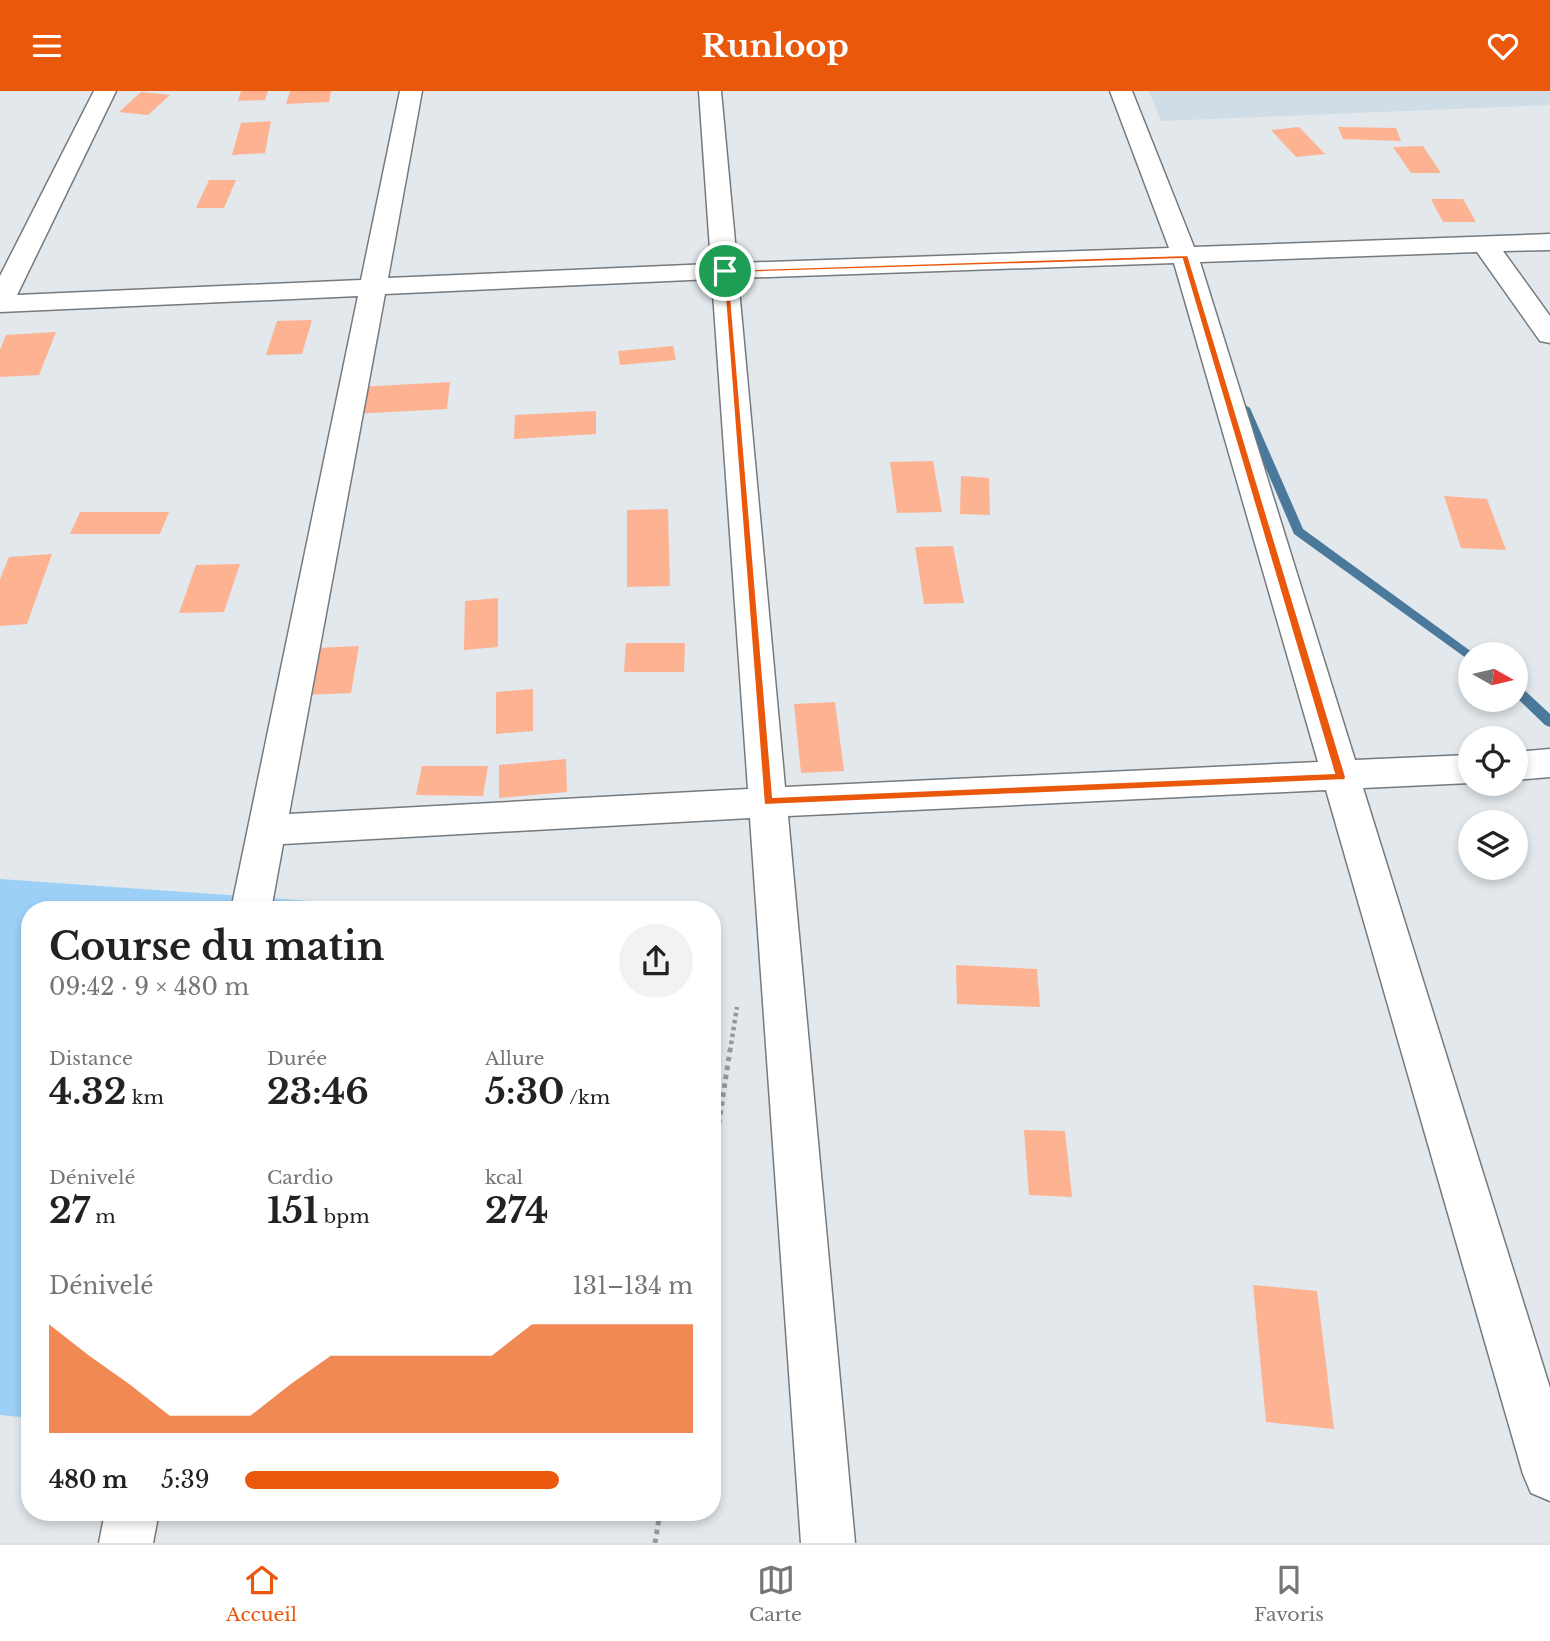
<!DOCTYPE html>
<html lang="fr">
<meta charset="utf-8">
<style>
:root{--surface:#fff;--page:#f2f2f2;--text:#222;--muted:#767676;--line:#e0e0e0;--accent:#ea580c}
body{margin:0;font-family:"Libre Baskerville",serif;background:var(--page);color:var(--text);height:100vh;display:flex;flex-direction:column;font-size:26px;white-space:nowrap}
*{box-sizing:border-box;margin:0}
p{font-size:23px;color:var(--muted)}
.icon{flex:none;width:38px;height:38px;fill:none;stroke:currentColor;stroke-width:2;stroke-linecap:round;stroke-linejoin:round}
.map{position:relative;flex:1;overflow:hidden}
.sheet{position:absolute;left:21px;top:810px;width:700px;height:620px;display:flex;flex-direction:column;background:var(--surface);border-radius:28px;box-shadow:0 4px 10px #0003}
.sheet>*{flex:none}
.needle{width:46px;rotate:98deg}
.buttons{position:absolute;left:1458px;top:551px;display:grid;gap:14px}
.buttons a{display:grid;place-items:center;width:70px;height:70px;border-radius:50%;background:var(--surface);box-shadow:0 4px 10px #0003;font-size:35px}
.pin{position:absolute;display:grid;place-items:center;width:60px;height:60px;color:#fff;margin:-30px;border:4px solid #fff;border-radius:50%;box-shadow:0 2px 7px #0007}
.round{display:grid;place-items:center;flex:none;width:74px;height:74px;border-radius:37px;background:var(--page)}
.overview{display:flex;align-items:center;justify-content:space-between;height:119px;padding:0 28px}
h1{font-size:38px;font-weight:700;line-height:52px}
.figures{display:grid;grid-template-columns:repeat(3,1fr);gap:10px;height:119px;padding:7px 28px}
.figures div{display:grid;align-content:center}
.figures b{font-size:35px;font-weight:700}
.figures small{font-size:19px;font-weight:400}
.figures p{font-size:19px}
.chart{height:196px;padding:14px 28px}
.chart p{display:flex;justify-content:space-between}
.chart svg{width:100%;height:126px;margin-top:7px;fill:var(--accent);opacity:.7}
ul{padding:0 28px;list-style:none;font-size:23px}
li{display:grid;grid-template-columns:112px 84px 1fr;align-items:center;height:52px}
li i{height:18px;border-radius:9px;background:var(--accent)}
header{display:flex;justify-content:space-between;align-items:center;height:91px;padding:0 28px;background:var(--accent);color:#fff;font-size:32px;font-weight:700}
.dock{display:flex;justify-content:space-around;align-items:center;height:98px;border-top:2px solid var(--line);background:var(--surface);font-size:19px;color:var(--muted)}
.dock a{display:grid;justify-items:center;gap:4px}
.dock .selected{color:var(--accent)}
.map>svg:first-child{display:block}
.built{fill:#d0dce6}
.green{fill:#9cd0f7}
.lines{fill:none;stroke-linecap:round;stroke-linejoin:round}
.stream{fill:#4a799b;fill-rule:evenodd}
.building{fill:#fdb292}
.minor-casing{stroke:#757a7e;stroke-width:3}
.path-far1{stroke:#95999c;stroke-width:4.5;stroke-dasharray:3.5 3.5;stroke-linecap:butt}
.path{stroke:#95999c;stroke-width:5;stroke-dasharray:4.5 4.5;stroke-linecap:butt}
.minor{fill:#fff;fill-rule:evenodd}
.route{fill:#ea580c;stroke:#fff;stroke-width:2;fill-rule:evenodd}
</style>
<header><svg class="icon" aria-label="menu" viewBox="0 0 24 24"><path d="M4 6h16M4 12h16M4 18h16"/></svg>Runloop<svg class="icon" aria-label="heart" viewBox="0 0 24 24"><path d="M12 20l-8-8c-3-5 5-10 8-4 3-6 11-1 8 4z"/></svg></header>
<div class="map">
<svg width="1550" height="1452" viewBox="0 0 1550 1452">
<rect width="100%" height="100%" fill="#e2e8ec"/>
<path class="built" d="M1149 0H1550V14L1161 30Z"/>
<path class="green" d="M0 788 438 819H30V1327L0 1324Z"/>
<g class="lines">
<g class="stream">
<path d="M1245 314 1250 317 1303 438 1476 564H1470V568L1466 567 1294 443 1240 317Z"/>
<path d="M1516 594 1521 596 1550 623V636L1545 634 1516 606Z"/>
</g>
</g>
<g class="building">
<path d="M241 0H268L265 9 238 10Z"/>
<path d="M290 0H331L329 11 286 13Z"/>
<path d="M141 1 170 4 148 24 119 21Z"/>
<path d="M271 30 265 62 232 64 241 32Z"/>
<path d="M1299 36 1325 63 1296 66 1271 39Z"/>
<path d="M1338 36 1396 37 1401 50 1343 48Z"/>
<path d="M1423 55 1441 82H1411L1393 56Z"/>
<path d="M209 89H236L224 117H196Z"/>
<path d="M1431 108H1463L1476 131H1443Z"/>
<path d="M312 229 302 263 266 264 277 230Z"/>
<path d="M56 241 39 284 0 286V259L6 244Z"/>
<path d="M673 255 676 269 620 274 618 260Z"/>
<path d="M450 291 447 318 352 323 357 296Z"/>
<path d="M596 320V343L514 348 515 324Z"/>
<path d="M933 370 942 421 897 422 890 371Z"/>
<path d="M961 385 989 387 990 424 960 423Z"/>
<path d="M1444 405 1487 408 1506 459 1461 457Z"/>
<path d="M668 418 670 495 627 496V419Z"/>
<path d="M80 421H169L160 443H70Z"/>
<path d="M953 455 964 512 924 513 915 456Z"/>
<path d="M52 463 27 533 0 535V488L9 466Z"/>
<path d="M240 473 224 521 179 522 196 474Z"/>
<path d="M498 507V556L464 559 465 510Z"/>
<path d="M626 552H685L684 581H624Z"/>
<path d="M359 555 351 602 306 604 316 557Z"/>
<path d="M533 598V640L496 643V601Z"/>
<path d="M835 611 844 680 801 682 794 613Z"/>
<path d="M566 668 567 701 499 707V674Z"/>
<path d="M422 675H488L483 705 416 704Z"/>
<path d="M956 874 1037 878 1040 916 957 913Z"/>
<path d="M1024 1039 1065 1040 1072 1106 1029 1104Z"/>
<path d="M1253 1194 1317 1200 1334 1338 1266 1331Z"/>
</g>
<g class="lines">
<defs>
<g id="minor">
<path d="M94 0H116L17 204 361 189 400 0H422L388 187 711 173 699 0H721L737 172 1169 157 1110 0H1132L1194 156 1550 143V159L1503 160 1550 225V252L1540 250 1477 161 1200 171 1355 669 1470 664V692L1363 697 1550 1297V1410L1531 1402 1523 1383 1326 699 788 725 855 1452H801L750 727 283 753 271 819H231L358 205 0 221V185ZM1174 172 1318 671 785 696 738 187ZM712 188 748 698 289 723 385 203Z"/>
<path d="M1550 658V686L1516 689V661Z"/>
<path d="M105 1421H159L153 1452H99Z"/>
</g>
</defs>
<use href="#minor" class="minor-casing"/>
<path class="path-far1" d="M730 960 737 916"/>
<g class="path">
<path d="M712 1077 730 959"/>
<path d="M655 1452 660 1421"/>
</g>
<use href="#minor" class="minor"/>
</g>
<path class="route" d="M1188 164 1346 686 1345 689 764 714 723 179ZM1182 168 1334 682 773 706 729 182Z"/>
</svg>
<div class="buttons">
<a><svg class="needle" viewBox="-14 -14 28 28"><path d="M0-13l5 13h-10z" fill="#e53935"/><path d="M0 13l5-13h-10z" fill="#767676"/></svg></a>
<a><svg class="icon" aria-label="locate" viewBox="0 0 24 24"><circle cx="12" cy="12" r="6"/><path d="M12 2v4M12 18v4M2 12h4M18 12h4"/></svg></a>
<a><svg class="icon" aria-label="layers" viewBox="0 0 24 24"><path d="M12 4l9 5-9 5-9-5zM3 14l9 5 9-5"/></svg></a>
</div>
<div class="pin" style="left:725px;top:180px;background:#1e9e55"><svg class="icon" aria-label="arrive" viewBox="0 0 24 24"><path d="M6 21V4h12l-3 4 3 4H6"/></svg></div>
<section class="sheet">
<div class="overview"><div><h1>Course du matin</h1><p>09:42 · 9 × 480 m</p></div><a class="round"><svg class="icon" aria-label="share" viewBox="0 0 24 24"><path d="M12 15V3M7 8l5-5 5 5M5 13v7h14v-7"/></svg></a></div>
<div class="figures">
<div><p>Distance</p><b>4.32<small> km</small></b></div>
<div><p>Durée</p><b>23:46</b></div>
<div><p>Allure</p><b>5:30<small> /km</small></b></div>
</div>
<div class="figures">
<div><p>Dénivelé</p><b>27<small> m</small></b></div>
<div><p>Cardio</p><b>151<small> bpm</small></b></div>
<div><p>kcal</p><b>274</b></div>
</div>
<div class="chart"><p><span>Dénivelé</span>131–134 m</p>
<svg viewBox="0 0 160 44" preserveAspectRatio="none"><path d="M0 44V6L10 17L20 27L30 38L40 38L50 38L60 27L70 17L80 17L90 17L100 17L110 17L120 6L130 6L140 6L150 6L160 6V44z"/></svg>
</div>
<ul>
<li><b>480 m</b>5:39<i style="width:70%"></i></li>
</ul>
</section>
</div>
<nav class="dock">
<a class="selected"><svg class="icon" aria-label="home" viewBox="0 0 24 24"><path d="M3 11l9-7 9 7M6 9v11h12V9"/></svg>Accueil</a>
<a><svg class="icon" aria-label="map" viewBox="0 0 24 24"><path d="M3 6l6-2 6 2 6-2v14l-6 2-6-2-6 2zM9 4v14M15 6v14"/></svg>Carte</a>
<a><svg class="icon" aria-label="saved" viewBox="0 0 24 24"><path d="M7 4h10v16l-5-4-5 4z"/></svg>Favoris</a>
</nav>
